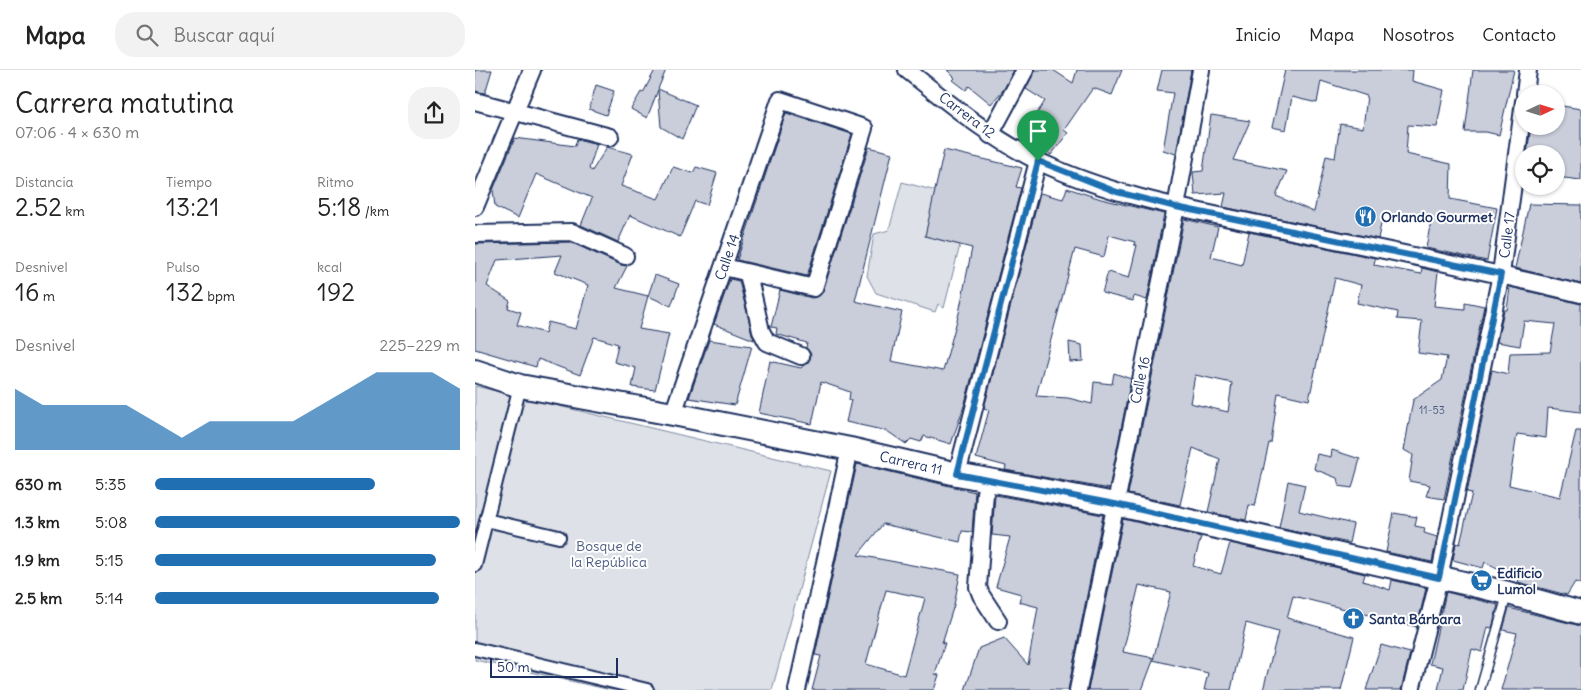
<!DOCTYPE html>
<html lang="es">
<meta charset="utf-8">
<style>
:root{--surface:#fff;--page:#f2f2f2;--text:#222;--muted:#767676;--line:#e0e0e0;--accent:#1f6fb2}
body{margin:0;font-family:Delius,sans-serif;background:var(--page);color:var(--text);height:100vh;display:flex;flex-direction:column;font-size:19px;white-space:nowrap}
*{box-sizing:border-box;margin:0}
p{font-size:16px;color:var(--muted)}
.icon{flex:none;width:28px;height:28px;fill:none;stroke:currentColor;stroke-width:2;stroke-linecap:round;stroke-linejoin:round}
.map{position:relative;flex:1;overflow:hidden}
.sheet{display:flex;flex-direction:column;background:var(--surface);width:475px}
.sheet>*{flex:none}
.needle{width:32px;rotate:86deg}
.controls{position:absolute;left:1040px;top:15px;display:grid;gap:10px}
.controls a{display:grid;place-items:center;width:50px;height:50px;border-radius:50%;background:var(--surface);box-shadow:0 1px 4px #0004;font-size:25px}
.scale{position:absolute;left:15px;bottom:12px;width:128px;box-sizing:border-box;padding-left:5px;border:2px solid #1b2f5e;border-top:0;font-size:14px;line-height:18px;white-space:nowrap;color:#1b2f5e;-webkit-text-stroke:4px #fff;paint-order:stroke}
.pin{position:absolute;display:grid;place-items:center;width:42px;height:42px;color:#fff;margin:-51px -21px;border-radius:50% 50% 50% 0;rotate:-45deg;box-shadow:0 0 5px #0007}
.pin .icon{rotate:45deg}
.round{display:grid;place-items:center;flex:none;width:52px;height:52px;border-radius:20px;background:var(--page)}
.head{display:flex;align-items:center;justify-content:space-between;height:85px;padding:0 15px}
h1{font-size:28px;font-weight:600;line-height:38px}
.figures{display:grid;grid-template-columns:repeat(3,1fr);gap:8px;height:85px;padding:5px 15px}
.figures div{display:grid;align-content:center}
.figures b{font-size:25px;font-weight:600}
.figures small{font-size:14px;font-weight:400}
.figures p{font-size:14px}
.chart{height:140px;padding:10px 15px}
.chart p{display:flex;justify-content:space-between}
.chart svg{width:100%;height:90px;margin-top:5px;fill:var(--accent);opacity:.7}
ul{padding:0 15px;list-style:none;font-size:16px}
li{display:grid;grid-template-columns:80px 60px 1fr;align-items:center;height:38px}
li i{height:12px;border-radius:6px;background:var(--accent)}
header{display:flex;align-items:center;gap:30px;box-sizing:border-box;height:70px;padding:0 25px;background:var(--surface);border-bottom:1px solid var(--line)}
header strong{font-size:24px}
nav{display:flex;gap:28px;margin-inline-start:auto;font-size:18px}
.search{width:350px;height:45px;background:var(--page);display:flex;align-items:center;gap:12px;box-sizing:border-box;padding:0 18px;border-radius:20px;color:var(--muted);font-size:19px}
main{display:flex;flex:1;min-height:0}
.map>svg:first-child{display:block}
.green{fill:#dee1e7;stroke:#7c88a2}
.building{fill:#caceda;stroke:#1b2f5e;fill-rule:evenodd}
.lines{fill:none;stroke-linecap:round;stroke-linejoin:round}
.service-casing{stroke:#1b2f5e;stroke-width:11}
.pedestrian-casing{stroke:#1b2f5e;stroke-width:16}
.minor-casing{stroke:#1b2f5e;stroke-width:20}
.secondary-casing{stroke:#1b2f5e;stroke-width:26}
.service{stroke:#fff;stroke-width:8}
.pedestrian{stroke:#fff;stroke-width:12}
.minor{stroke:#fff;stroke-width:16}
.secondary{stroke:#fff;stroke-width:22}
.route-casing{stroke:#fff;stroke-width:10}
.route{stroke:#1f6fb2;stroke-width:6}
.labels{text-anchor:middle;stroke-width:4;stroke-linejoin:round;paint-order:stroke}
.number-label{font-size:11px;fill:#47577d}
.street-label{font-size:14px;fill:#1b2f5e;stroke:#fff}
.poi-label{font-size:14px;font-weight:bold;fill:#1b2f5e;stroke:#fff;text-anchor:start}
.park-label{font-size:14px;fill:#4c5c80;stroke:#fff}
</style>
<header>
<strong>Mapa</strong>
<div class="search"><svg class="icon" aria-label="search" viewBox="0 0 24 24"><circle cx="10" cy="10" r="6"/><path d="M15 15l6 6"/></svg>Buscar aquí</div>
<nav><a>Inicio</a><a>Mapa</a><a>Nosotros</a><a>Contacto</a></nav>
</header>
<main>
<section class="sheet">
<div class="head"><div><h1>Carrera matutina</h1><p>07:06 · 4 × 630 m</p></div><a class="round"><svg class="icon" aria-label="share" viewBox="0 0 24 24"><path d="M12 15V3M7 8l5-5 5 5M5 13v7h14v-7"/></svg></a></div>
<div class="figures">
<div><p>Distancia</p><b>2.52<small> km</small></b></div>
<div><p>Tiempo</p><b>13:21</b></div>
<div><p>Ritmo</p><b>5:18<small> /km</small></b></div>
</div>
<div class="figures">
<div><p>Desnivel</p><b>16<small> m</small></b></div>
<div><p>Pulso</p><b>132<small> bpm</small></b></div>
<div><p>kcal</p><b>192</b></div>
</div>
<div class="chart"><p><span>Desnivel</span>225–229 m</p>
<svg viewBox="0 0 160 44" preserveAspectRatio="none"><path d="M0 44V14L10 22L20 22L30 22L40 22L50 30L60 38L70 30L80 30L90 30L100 30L110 22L120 14L130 6L140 6L150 6L160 14V44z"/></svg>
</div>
<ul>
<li><b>630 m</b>5:35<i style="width:72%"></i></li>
<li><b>1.3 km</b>5:08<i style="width:100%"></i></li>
<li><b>1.9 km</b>5:15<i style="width:92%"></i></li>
<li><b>2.5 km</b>5:14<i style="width:93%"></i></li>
</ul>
</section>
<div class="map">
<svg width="1106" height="620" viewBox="0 0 1106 620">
<rect width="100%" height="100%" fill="#fff"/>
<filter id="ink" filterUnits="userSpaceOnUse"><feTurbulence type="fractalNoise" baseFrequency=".02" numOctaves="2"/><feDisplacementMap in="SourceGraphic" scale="10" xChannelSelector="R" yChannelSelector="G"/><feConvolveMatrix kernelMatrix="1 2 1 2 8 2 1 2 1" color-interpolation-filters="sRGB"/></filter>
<g filter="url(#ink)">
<g class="green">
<path d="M427 112 461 121 450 166 485 175 469 238 463 234 460 242 401 223 392 206 399 164 414 160Z"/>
<path d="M0 316 356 401 297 620H136L0 590Z"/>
</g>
<g class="building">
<path d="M0 0H17L10 23 0 21Z"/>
<path d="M180 0H191L183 19 221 35 207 69 186 57 183 20 172 48 156 39 166 22 168 23Z"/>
<path d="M472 0H539L529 19 516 34 494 16 491 20 478 10 480 8Z"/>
<path d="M560 0H578L598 13 602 0H647L637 25 618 18 589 60 593 63 576 85 549 63 570 31 551 19Z"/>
<path d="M687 0H716L701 84 688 80 698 23 682 21Z"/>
<path d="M810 0H938L937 11 969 20 962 57 933 55 931 84 976 94 975 129 1022 138 1012 191 951 178 956 150 908 144 903 169 748 137 751 123 720 125 718 102 728 101 736 45 775 51 758 90 812 101 801 126 839 142 851 86 860 88 865 54 888 58 892 26 846 11 842 33 817 27 811 60 797 57Z"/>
<path d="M998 0H1039L1024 65 1011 62H990Z"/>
<path d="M121 15 139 21 131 45 114 39Z"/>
<path d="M1081 35 1106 39V110L1081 107V84H1052L1056 56H1081Z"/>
<path d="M311 43 377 64 332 206 262 190Z"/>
<path d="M40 68 100 76 102 69 122 74 114 99 117 101 132 77 158 84 146 116 183 129 198 97 218 103 221 97 242 103 232 135 220 131 205 167 155 145 143 172 106 155 117 128 61 104 43 148 20 137 18 120Z"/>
<path d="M394 77 417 83 380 231 427 242 416 291 468 301 484 243 497 178 450 166 469 80 547 98 541 117 546 118 490 333 476 374 449 366 446 372 436 369 431 374 412 361 371 352 376 330H374L375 322 346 312 337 354 284 343 295 291 326 298 335 289 336 284 331 278 332 273 301 264 302 258 296 257 305 220 337 228 342 227 348 221Z"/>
<path d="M592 118 626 129 689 144 672 230 659 226 658 231 627 223 633 202 654 208 662 175H659L660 172 634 165 629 187 600 179 561 326 593 328 617 334 619 312 637 314 639 303 656 309 634 419 530 400 531 396 501 388 514 340 509 338 565 123 588 129Z"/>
<path d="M1054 134 1106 135V214L1040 198Z"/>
<path d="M709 149 743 157 736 187 767 195 774 162 900 188 899 195 946 204 947 198 963 202 959 236 990 239V232L1009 236 969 429 951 426 955 415 934 411 938 385 929 380 938 330 967 310 972 287 943 283 947 251 922 249 923 242 882 233 886 215 860 208 834 330 803 323 796 373H794L780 436 774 435 771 450 733 442 745 389 718 378 705 435 653 424ZM720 305 757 313 753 342 715 333Z"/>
<path d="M95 172 146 195 152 196 141 218 173 226 164 259 194 264 180 320 157 317 161 298 139 292 143 274 119 267 105 305 63 289 61 297 0 279V174ZM87 185 80 202 113 215 101 259 73 252 70 263 42 255 46 242 33 238 35 231 12 216 22 190Z"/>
<path d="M180 205 204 214 196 236 173 226Z"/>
<path d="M255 209 264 211 279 270 239 254Z"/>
<path d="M1035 217 1106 234V342L1073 338 1071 368 1042 364 1034 415 1085 427 1101 361H1106V514L1100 512 1092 525 1043 512 1044 509 1010 492 1008 498 978 490 981 473 985 474 997 423 992 422 1017 300 1033 304 1035 283 1075 282 1080 254 1049 251 1045 276 1022 272 1029 240H1032Z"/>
<path d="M234 270 277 276 260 335 214 328Z"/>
<path d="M594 272 607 275 608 291 595 292Z"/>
<path d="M857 380 885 389 877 418 864 416 862 408 839 399 842 384 856 387Z"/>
<path d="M382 394 500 422 497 462 487 461 485 472 408 454 383 485 485 504 479 535 467 573H470L460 604 464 605 459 620H337L346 586 340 585ZM411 520 450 528 429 605 391 594Z"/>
<path d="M813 411 830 415 824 441 878 454 874 473 804 458Z"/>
<path d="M520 425 628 445 593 620H490L504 578 529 568 553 595 563 537 544 532 546 524 521 517 535 467 517 465Z"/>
<path d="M919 443 942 447 940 456 950 458 949 463 962 467 957 492 911 482Z"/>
<path d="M648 449 726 467 718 496 746 504 755 473 890 504 888 511 915 520 917 510 951 518 942 557 818 526 812 548 879 567 866 620H788L803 562 771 553 756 620H729L733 603 678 590 696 522 664 515 648 582 679 588 667 620H613Z"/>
<path d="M971 522 1023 535 1017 558 1013 557 1007 582 997 579 988 620H963L968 597 955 594Z"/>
<path d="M1034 538 1106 556V620H1026L1042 563 1028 560Z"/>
<path d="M906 575 935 583 926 620H891Z"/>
</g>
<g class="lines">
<defs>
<path id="service" d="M1005 620 1032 525"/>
<g id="pedestrian">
<path d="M11 450 84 467"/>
<path d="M0 495 45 316"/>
<path d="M0 579 172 620"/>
</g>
<g id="minor">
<path d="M432 0C474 33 514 67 563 91 638 127 721 141 803 158 904 179 1006 199 1106 224"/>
<path d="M1050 24 1053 0"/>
<path d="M0 31 135 67"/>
<path d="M515 65 550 0"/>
<path d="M0 137 57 0"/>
<path d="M0 164 97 162 150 186"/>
<path d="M273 204 286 261 292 272 326 286"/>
<path d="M198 344 305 30 389 58 339 218 249 197"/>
<path d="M482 404 563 91"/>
<path d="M513 410 510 423 503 517 506 525 523 551"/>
<path d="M322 620 375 379"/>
<path d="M603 620 701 137 726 0"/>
<path d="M936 620 964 508 1026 204 1049 31"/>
</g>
<path id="secondary" d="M0 301 45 316 198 344 375 379 482 404 640 434 1033 523 1106 543"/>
</defs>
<use href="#service" class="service-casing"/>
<use href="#pedestrian" class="pedestrian-casing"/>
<use href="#minor" class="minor-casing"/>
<use href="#secondary" class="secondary-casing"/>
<use href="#service" class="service"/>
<use href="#pedestrian" class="pedestrian"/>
<use href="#minor" class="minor"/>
<use href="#secondary" class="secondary"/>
</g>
</g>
<g class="lines" filter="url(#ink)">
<defs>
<path id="route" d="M563 91 642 122 701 137 1026 204 964 508 640 434 482 404Z"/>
</defs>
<use href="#route" class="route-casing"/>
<use href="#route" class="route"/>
</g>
<defs>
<symbol id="restaurant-disc" viewBox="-11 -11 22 22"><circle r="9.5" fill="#1f6fb2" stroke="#fff"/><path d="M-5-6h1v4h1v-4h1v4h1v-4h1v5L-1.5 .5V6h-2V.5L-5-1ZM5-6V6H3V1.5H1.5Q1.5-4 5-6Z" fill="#fff"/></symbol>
<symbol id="supermarket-disc" viewBox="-11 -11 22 22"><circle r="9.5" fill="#1f6fb2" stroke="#fff"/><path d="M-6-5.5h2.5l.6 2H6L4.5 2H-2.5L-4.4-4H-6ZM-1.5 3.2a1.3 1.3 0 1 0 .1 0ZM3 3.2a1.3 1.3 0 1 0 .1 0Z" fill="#fff"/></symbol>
<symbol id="church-disc" viewBox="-11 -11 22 22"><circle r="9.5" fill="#1f6fb2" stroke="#fff"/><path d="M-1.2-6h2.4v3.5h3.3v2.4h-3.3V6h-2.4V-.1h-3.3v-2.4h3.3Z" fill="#fff"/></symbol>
</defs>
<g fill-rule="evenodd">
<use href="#restaurant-disc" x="878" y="134" width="25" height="25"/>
<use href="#supermarket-disc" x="994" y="498" width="25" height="25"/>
<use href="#church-disc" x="866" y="536" width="25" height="25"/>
</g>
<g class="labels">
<g class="number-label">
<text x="957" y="344">11-53</text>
</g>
<g class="street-label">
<text transform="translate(492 45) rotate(37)" y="5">Carrera 12</text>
<text transform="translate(1032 165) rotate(-83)" y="5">Calle 17</text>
<text transform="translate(252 187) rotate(-71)" y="5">Calle 14</text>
<text transform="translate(665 310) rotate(-78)" y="5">Calle 16</text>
<text transform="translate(436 393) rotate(13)" y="5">Carrera 11</text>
</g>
<g class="poi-label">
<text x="906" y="152">Orlando Gourmet</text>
<text x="1022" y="508">Edificio<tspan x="1022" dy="16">Lumol</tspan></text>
<text x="894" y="554">Santa Bárbara</text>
</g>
<g class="park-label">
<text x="134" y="481">Bosque de<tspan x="134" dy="16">la República</tspan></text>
</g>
</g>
</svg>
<div class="controls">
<a><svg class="needle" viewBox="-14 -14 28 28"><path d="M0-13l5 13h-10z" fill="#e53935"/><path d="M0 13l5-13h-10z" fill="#767676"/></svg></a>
<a><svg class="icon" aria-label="locate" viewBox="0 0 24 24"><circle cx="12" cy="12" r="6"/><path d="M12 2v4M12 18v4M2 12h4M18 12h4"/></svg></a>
</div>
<div class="scale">50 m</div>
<div class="pin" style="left:563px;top:91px;background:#1e9e55"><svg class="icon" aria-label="arrive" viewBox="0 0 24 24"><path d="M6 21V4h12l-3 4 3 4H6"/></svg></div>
</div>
</main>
